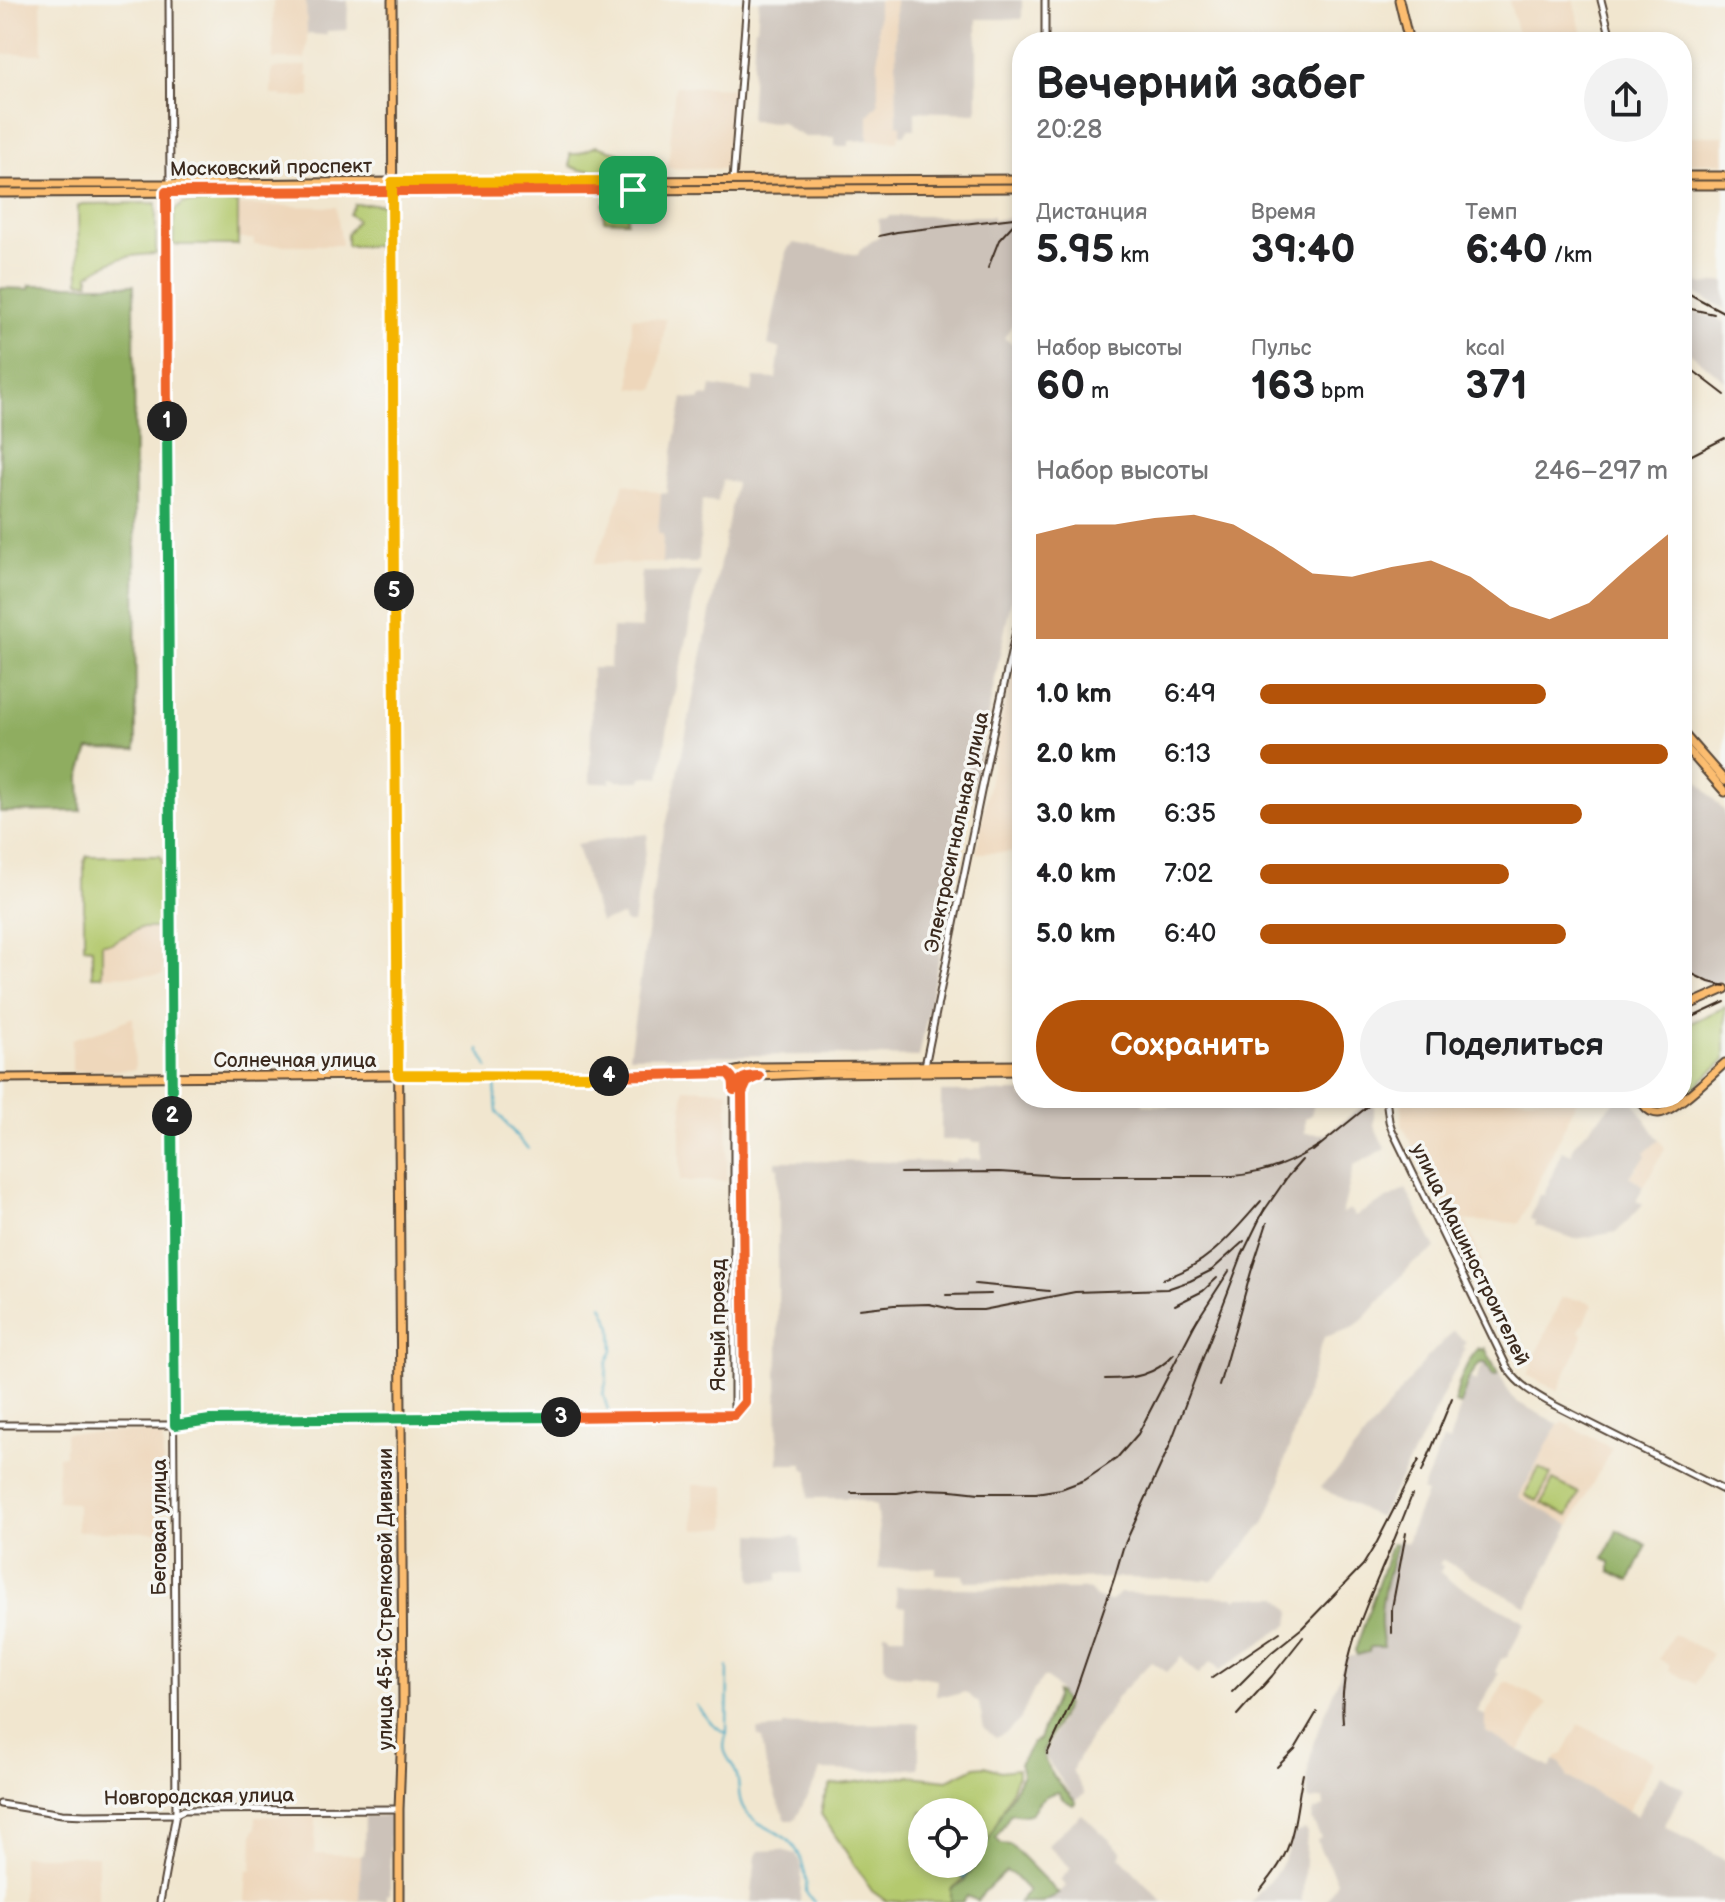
<!DOCTYPE html>
<html lang="ru">
<meta charset="utf-8">
<style>
:root{--surface:#fff;--page:#f2f2f2;--text:#202124;--muted:#757577;--accent:#b45309}
body{margin:0;font-family:"Balsamiq Sans",sans-serif;background:var(--page);color:var(--text);height:100vh;display:flex;flex-direction:column;font-size:30px;white-space:nowrap}
*{box-sizing:border-box;margin:0}
p{font-size:26px;color:var(--muted)}
.icon{flex:none;width:44px;height:44px;fill:none;stroke:currentColor;stroke-width:2;stroke-linecap:round;stroke-linejoin:round}
.map{position:relative;flex:1;overflow:hidden}
.panel{position:absolute;left:1012px;top:32px;width:680px;height:1076px;display:flex;flex-direction:column;background:var(--surface);border-radius:32px;box-shadow:0 4px 12px #0003}
.panel>*{flex:none}
.tools{position:absolute;left:908px;top:1798px;display:grid;gap:16px}
.tools a{display:grid;place-items:center;width:80px;height:80px;border-radius:50%;background:var(--surface);box-shadow:0 4px 12px #0003;font-size:40px}
.pin{position:absolute;display:grid;place-items:center;width:68px;height:68px;color:#fff;margin:-34px;border-radius:16px;box-shadow:0 4px 12px #0006}
.km{position:absolute;width:40px;height:40px;margin:-20px;border-radius:50%;background:#222;color:#fff;font-size:22px;line-height:40px;text-align:center}
.round{display:grid;place-items:center;flex:none;width:84px;height:84px;border-radius:42px;background:var(--page)}
.summary{display:flex;align-items:center;justify-content:space-between;height:136px;padding:0 24px}
h1{font-size:44px;font-weight:700;line-height:60px}
.figures{display:grid;grid-template-columns:repeat(3,1fr);gap:12px;height:136px;padding:8px 24px}
.figures div{display:grid;align-content:center}
.figures b{font-size:40px;font-weight:700}
.figures small{font-size:22px;font-weight:400}
.figures p{font-size:22px}
.chart{height:224px;padding:16px 24px}
.chart p{display:flex;justify-content:space-between}
.chart svg{width:100%;height:144px;margin-top:8px;fill:var(--accent);opacity:.7}
.primary-button{display:flex;gap:16px;margin-top:auto;padding:16px 24px}
.primary-button a{flex:1;height:92px;border-radius:48px;background:var(--accent);color:#fff;font-size:32px;font-weight:700;line-height:92px;text-align:center}
.primary-button a+a{background:var(--page);color:var(--text)}
ul{padding:0 24px;list-style:none;font-size:26px}
li{display:grid;grid-template-columns:128px 96px 1fr;align-items:center;height:60px}
li i{height:20px;border-radius:10px;background:var(--accent)}
.map>svg:first-child{display:block}
.built{fill:#eed7bb}
.industrial{fill:#ccc2b9}
.green{fill:#b4c96e;stroke:#787a46;stroke-width:2;fill-rule:evenodd}
.forest{fill:#8fad61;stroke:#656c40;stroke-width:2}
.water{fill:#44aac4;stroke:#406a71;stroke-width:2}
.lines{fill:none;stroke-linecap:round;stroke-linejoin:round}
.stream{stroke:#44aac4;stroke-width:2}
.minor-casing{stroke:#564639;stroke-width:9}
.major-casing{stroke:#564639;stroke-width:11}
.minor{stroke:#fff;stroke-width:5}
.major{stroke:#fcbd6f;stroke-width:7}
.rail{stroke:#3b2a1e;stroke-width:2}
.split-1-casing{stroke:#fff;stroke-width:16}
.split-2-casing{stroke:#fff;stroke-width:16}
.split-3-casing{stroke:#fff;stroke-width:16}
.split-4-casing{stroke:#fff;stroke-width:16}
.split-5-casing{stroke:#fff;stroke-width:16}
.split-6-casing{stroke:#fff;stroke-width:16}
.split-1{stroke:#f0652b;stroke-width:10}
.split-2{stroke:#22a559;stroke-width:10}
.split-3{stroke:#22a559;stroke-width:10}
.split-4{stroke:#f0652b;stroke-width:10}
.split-5{stroke:#f5b400;stroke-width:10}
.split-6{stroke:#f5b400;stroke-width:10}
.labels{text-anchor:middle;stroke-width:7;stroke-linejoin:round;paint-order:stroke}
.street-label{font-size:20px;fill:#3b2a1e;stroke:#f6f6f2}
</style>
<div class="map">
<svg width="1725" height="1902" viewBox="0 0 1725 1902">
<rect width="100%" height="100%" fill="#f6f6f2"/>
<filter id="ink" filterUnits="userSpaceOnUse"><feTurbulence type="fractalNoise" baseFrequency=".0125" numOctaves="2"/><feDisplacementMap in="SourceGraphic" scale="16" xChannelSelector="R" yChannelSelector="G"/><feConvolveMatrix kernelMatrix="1 2 1 2 8 2 1 2 1" color-interpolation-filters="sRGB"/></filter>
<filter id="wash" filterUnits="userSpaceOnUse"><feTurbulence type="fractalNoise" baseFrequency=".006" numOctaves="4" result="noise"/><feDisplacementMap in="SourceGraphic" scale="32" xChannelSelector="R" yChannelSelector="G"/><feGaussianBlur stdDeviation="1.8" result="paint"/><feColorMatrix in="noise" values="0 0 0 0 0 0 0 0 0 0 0 0 0 0 0 0 0 1.4 0 .05"/><feComposite in="paint" operator="in"/></filter>
<g filter="url(#wash)">
<rect width="100%" height="100%" fill="#f1e6cf"/>
<g class="built">
<path d="M0 0H41L42 54H0Z"/>
<path d="M273 0H306L307 43 305 59H273Z"/>
<path d="M878 0H895L897 124H901V135H899L898 141 868 140V115L878 104Z"/>
<path d="M1509 0H1573L1584 42H1520Z"/>
<path d="M296 66H307V76L310 77V97H282V95H271L272 69Z"/>
<path d="M677 86 735 88 729 169 668 168 675 87Z"/>
<path d="M1682 133H1687L1688 136H1724L1725 163H1682Z"/>
<path d="M238 205 336 207 342 245H254V239H238Z"/>
<path d="M632 317 666 319 655 390 631 388Z"/>
<path d="M624 483 661 493 658 533 663 534 662 563 593 564 614 516Z"/>
<path d="M1022 620V852L976 853 1005 701Z"/>
<path d="M87 856H160L162 861 163 975 92 976V948L84 947V862Z"/>
<path d="M133 1017 135 1070 72 1071V1039L108 1028Z"/>
<path d="M684 1088 728 1090 727 1181H680V1129Z"/>
<path d="M1402 1098H1578L1519 1223 1452 1220 1401 1123Z"/>
<path d="M1659 1140 1665 1148 1644 1186 1629 1176 1638 1167 1636 1165 1645 1156 1643 1153Z"/>
<path d="M1466 1222 1482 1262 1472 1266 1454 1227Z"/>
<path d="M1562 1297 1587 1301 1593 1305 1579 1331 1583 1336 1558 1391 1527 1375Z"/>
<path d="M1563 1422 1612 1448 1570 1525 1518 1498 1558 1424 1561 1425Z"/>
<path d="M163 1432V1532L77 1531V1506L75 1503 57 1502 58 1456 65 1455V1433Z"/>
<path d="M693 1485 726 1486 727 1527 695 1530 693 1513Z"/>
<path d="M1673 1634 1712 1654 1695 1684 1668 1670 1670 1665 1659 1659Z"/>
<path d="M1504 1682H1509L1547 1703 1519 1751 1486 1732V1714Z"/>
<path d="M1578 1724 1654 1761 1628 1811 1568 1778 1561 1764 1555 1760 1557 1756 1563 1754Z"/>
<path d="M256 1816 316 1817 315 1854 361 1855 359 1900 245 1902 247 1870 252 1869 253 1833 256 1829Z"/>
<rect x="22" y="1856" width="76" height="46"/>
</g>
<g class="industrial">
<path d="M306 0H348L347 30 327 31 326 35 307 34Z"/>
<path d="M759 0H878V104L868 115V140L849 141V146H835V137H805L791 130 782 122 750 121 755 28H757Z"/>
<path d="M895 0H1022V19H977V113L915 111V129H908L904 135H901V125L897 124Z"/>
<path d="M889 216H993V220L1022 216V310L1004 338 1022 351V573L1010 605 919 1057 833 1055 629 1056 658 858 676 784 736 483 723 480 717 502 702 500 699 559 696 563H662L663 534H658L661 493 668 492 666 490 683 398 699 400 701 396 709 397 711 386 752 392 754 378 776 379 780 349 768 345 786 253 789 247 794 243 858 255 860 250 879 236 880 226 877 219 888 218Z"/>
<path d="M1682 266H1695L1698 282 1703 285 1722 281 1725 282V309L1682 286Z"/>
<path d="M1682 310 1707 315 1725 322V381L1687 350 1682 356V346L1684 343 1682 341Z"/>
<path d="M641 572H701L692 605 690 626 670 712 660 778 651 776 642 777 641 781H616V779H611L610 783H590L592 668H610L612 628 642 629Z"/>
<path d="M1682 763 1725 812V980L1712 986 1682 968Z"/>
<path d="M648 834 633 923H626L623 916 600 922 576 844 617 837Z"/>
<path d="M941 1092H1022V1098H1142L1143 1105H1149L1170 1106 1171 1098H1213L1218 1106 1283 1107 1284 1098H1315L1311 1115 1305 1119V1133L1326 1134 1373 1098 1374 1101V1125L1385 1149 1354 1165 1342 1214 1350 1210 1355 1216 1406 1189 1436 1249 1412 1264 1365 1318 1352 1328 1324 1337 1281 1473V1481L1265 1522 1228 1565 1212 1580 1121 1578 964 1581 963 1575 935 1574V1567L879 1569V1530L876 1505 851 1498H808L809 1471 803 1468V1464H778L777 1373 778 1356V1168L775 1167V1161L955 1162 956 1159H981V1142H972L971 1140H941Z"/>
<path d="M1618 1098H1631L1659 1140 1644 1153 1646 1156 1629 1176 1644 1186 1636 1201 1643 1204 1617 1232 1575 1239 1534 1225 1535 1221 1530 1219 1539 1195H1544L1562 1150 1572 1154 1573 1146 1580 1138Z"/>
<path d="M1453 1331 1466 1342 1463 1346 1465 1349 1428 1426 1380 1517 1375 1516 1320 1487 1337 1471 1427 1358Z"/>
<path d="M1483 1363H1486L1493 1376 1499 1373 1510 1395 1517 1402 1558 1424 1519 1497 1570 1525 1527 1607 1447 1562 1442 1560 1439 1564 1443 1566 1440 1572 1447 1577V1579L1521 1619 1525 1623 1507 1657 1501 1659 1498 1665 1495 1672 1498 1674 1477 1712 1486 1716V1732L1550 1768 1555 1760 1561 1764 1568 1778 1637 1816 1660 1775 1684 1789 1664 1826 1725 1860V1902H1326L1337 1881 1324 1855 1321 1852 1317 1840 1321 1838 1312 1820 1314 1811 1324 1807 1323 1799 1310 1801 1308 1799 1307 1776 1313 1744 1347 1657 1357 1655 1369 1647 1380 1630 1381 1603 1397 1540 1407 1543 1413 1524 1426 1493 1422 1491 1443 1440 1449 1442 1470 1378 1476 1381Z"/>
<path d="M752 1534 794 1536 800 1540 802 1573H778V1580L754 1581 752 1579Z"/>
<path d="M896 1587 1078 1590 1079 1588 1090 1590 1096 1597 1108 1601H1112L1120 1593 1234 1597 1237 1600 1239 1597H1278L1291 1612 1289 1624 1220 1670 1211 1661 1198 1675 1181 1657 1167 1672 1152 1662 1150 1663 1118 1696 1106 1717 1092 1734 1072 1770 1085 1794 1075 1800 1044 1755 1068 1704 1056 1687 1047 1678 1043 1677 1034 1690 1020 1720 1007 1732 996 1738 984 1729 979 1703 965 1692 954 1695H936L937 1679 913 1675 908 1677 889 1672 884 1665V1633H889V1636H905L906 1607 897 1606Z"/>
<path d="M919 1723V1768L870 1771 821 1770 796 1818 793 1820H786L776 1798 766 1766 762 1738 758 1736 757 1730 782 1728 783 1725Z"/>
<path d="M1082 1814 1121 1851 1120 1857 1163 1902H1042L1059 1894 1066 1886 1060 1880 1071 1868 1048 1846 1051 1841Z"/>
<path d="M365 1816H390V1894H387V1900H359L361 1855 364 1854Z"/>
<path d="M1304 1830 1307 1833 1302 1902H1251L1277 1872 1285 1857 1294 1833Z"/>
<path d="M781 1850 796 1854 802 1868 800 1902H751L756 1856 759 1851Z"/>
</g>
<g class="green">
<path d="M596 146 655 163V170H580L570 166V154H578Z"/>
<path d="M156 203V254C125 255 115 258 89 274V282H79L78 206 82 204Z"/>
<path d="M184 203H238V245H173L174 211Z"/>
<path d="M604 203 628 204 627 221 604 220Z"/>
<path d="M355 204H386V246H347V234L357 220 349 214Z"/>
<path d="M87 856H160L162 861 163 928H140L111 943H102V976H92V948L84 947V862Z"/>
<path d="M1725 1007V1060L1682 1098V1027Z"/>
<path d="M1539 1468 1551 1475 1537 1501 1525 1495Z"/>
<path d="M1553 1480 1579 1493 1568 1516 1542 1503Z"/>
<path d="M985 1766 1000 1771 1017 1769V1777C1001 1811 983 1870 951 1889V1902L886 1901 872 1891 821 1814 824 1799 831 1785 909 1776 948 1780 975 1767ZM922 1812H974V1864H922Z"/>
</g>
<g class="forest">
<path d="M30 285H134L136 750 89 749 80 777 81 811 0 812V288L29 289Z"/>
<path d="M1479 1348 1482 1350 1485 1348 1498 1374 1493 1376 1486 1363H1480L1469 1378 1460 1405 1455 1403C1457 1385 1466 1361 1479 1348Z"/>
<path d="M1617 1530 1647 1545 1630 1581 1610 1571V1562L1604 1559Z"/>
<path d="M1392 1543 1396 1544C1387 1581 1375 1608 1384 1647H1370L1369 1652 1357 1655 1355 1651Z"/>
<path d="M1056 1692 1059 1693 1066 1705 1043 1751C1044 1770 1064 1788 1076 1802L1073 1805 1063 1799 1058 1792C1054 1793 1049 1794 1045 1797 1028 1808 1040 1819 1011 1813L996 1838 1001 1844 1011 1845 1059 1894 1042 1902H1019L1028 1891 1013 1875 1006 1871 984 1892 978 1901 967 1896 963 1902H951V1889L963 1882 977 1865 1000 1815 1022 1776 1020 1764 1032 1743 1039 1739 1056 1697Z"/>
</g>
<path class="water" d="M968 1806C999 1829 986 1853 964 1878L959 1876 953 1864H974V1812H955Z"/>
<g class="lines">
<g class="stream">
<path d="M479 1049C481 1057 486 1060 488 1068"/>
<path d="M495 1084 497 1112 523 1144 529 1149"/>
<path d="M602 1305 612 1327 613 1350 607 1363 606 1383 603 1394 608 1410"/>
<path d="M614 1420 616 1426"/>
<path d="M728 1667 727 1733C719 1755 730 1756 736 1773 741 1785 736 1797 744 1809 755 1827 780 1829 793 1845 800 1854 805 1868 806 1880 807 1881 806 1890 806 1892 808 1896 811 1899 814 1902"/>
<path d="M696 1705C705 1717 713 1727 727 1733"/>
</g>
</g>
</g>
<g filter="url(#ink)">
<g class="lines">
<defs>
<g id="minor">
<path d="M1045 0V42"/>
<path d="M1601 0 1612 42"/>
<path d="M733 180 747 0"/>
<path d="M925 1066 993 733 1022 605"/>
<path d="M727 1073 732 1077 734 1086V1414"/>
<path d="M736 1085 744 1078 754 1076"/>
<path d="M1386 1098 1389 1121 1392 1130 1508 1369C1519 1386 1536 1395 1554 1405L1725 1491"/>
<path d="M734 1415 745 1402 742 1093 747 1082 759 1076"/>
<path d="M0 1425H175L210 1420 734 1415"/>
<path d="M0 1804 62 1814 85 1815 176 1814 184 1810 399 1809"/>
<path d="M160 1902 176 1814 166 192 170 184 169 0"/>
</g>
<g id="major">
<path d="M392 0 394 572 396 695 403 1703 399 1809V1902"/>
<path d="M1399 0 1409 42"/>
<path d="M1682 176H1725"/>
<path d="M0 184H220L392 182 1022 179"/>
<path d="M1682 185H1725"/>
<path d="M0 193 1022 188"/>
<path d="M1682 732 1725 781"/>
<path d="M1682 743 1725 792"/>
<path d="M1682 1008 1725 989"/>
<path d="M759 1076 825 1073 1022 1071"/>
<path d="M0 1078 398 1075 623 1076 727 1073 755 1067 1022 1065"/>
<path d="M1639 1098C1644 1105 1648 1113 1658 1113 1672 1114 1713 1073 1725 1063"/>
</g>
</defs>
<use href="#minor" class="minor-casing"/>
<use href="#major" class="major-casing"/>
<use href="#minor" class="minor"/>
<use href="#major" class="major"/>
<g class="rail">
<path d="M879 236 897 232 1022 217"/>
<path d="M988 268 999 240 1019 218"/>
<path d="M1682 290 1725 313"/>
<path d="M1682 307 1714 314"/>
<path d="M1682 362 1725 395"/>
<path d="M1682 460 1725 438"/>
<path d="M1682 969 1709 982 1725 986"/>
<path d="M1682 1022 1725 1002"/>
<path d="M1313 1151 1378 1098"/>
<path d="M900 1173 999 1172 1060 1176H1233C1267 1173 1293 1162 1321 1144"/>
<path d="M1259 1218 1288 1176 1302 1160"/>
<path d="M1163 1279C1208 1265 1231 1235 1261 1201"/>
<path d="M975 1284 1049 1291"/>
<path d="M946 1295 991 1294"/>
<path d="M1175 1305 1203 1291 1217 1278"/>
<path d="M859 1309 894 1305 929 1304 956 1310H983L1075 1292 1167 1289 1190 1281 1212 1270 1244 1241"/>
<path d="M1192 1328 1229 1271"/>
<path d="M1105 1379C1132 1379 1155 1376 1174 1354"/>
<path d="M1219 1386 1251 1272 1267 1223"/>
<path d="M1422 1472 1452 1398"/>
<path d="M851 1493H897L922 1489 952 1490 979 1493H1036L1061 1489 1085 1480 1116 1459 1138 1434 1198 1318"/>
<path d="M1392 1633V1608L1406 1533"/>
<path d="M1212 1678 1280 1632"/>
<path d="M1232 1692 1272 1652 1302 1628 1363 1565 1377 1542 1419 1460"/>
<path d="M1237 1715 1272 1676 1303 1637"/>
<path d="M1343 1722C1338 1664 1364 1611 1386 1559 1395 1538 1404 1516 1412 1495"/>
<path d="M1047 1754 1074 1696 1114 1579 1123 1548 1169 1447 1242 1255 1265 1208"/>
<path d="M1277 1767 1295 1749 1317 1712"/>
<path d="M1260 1891C1269 1879 1279 1868 1285 1854 1296 1830 1297 1801 1303 1774"/>
</g>
</g>
</g>
<g class="lines" filter="url(#ink)">
<defs>
<path id="split-1" d="M167 421 166 192 633 190"/>
<path id="split-2" d="M167 421 172 1116"/>
<path id="split-3" d="M172 1116 175 1425 210 1420 561 1417"/>
<path id="split-4" d="M561 1417 734 1415 745 1402 742 1093 747 1082 759 1076C747 1076 738 1078 734 1090 734 1082 734 1078 727 1073L609 1076"/>
<path id="split-5" d="M394 591 398 1075 609 1076"/>
<path id="split-6" d="M394 591 392 182 633 181V190"/>
</defs>
<use href="#split-1" class="split-1-casing"/>
<use href="#split-2" class="split-2-casing"/>
<use href="#split-3" class="split-3-casing"/>
<use href="#split-4" class="split-4-casing"/>
<use href="#split-5" class="split-5-casing"/>
<use href="#split-6" class="split-6-casing"/>
<use href="#split-1" class="split-1"/>
<use href="#split-2" class="split-2"/>
<use href="#split-3" class="split-3"/>
<use href="#split-4" class="split-4"/>
<use href="#split-5" class="split-5"/>
<use href="#split-6" class="split-6"/>
</g>
<g class="labels">
<g class="street-label">
<text transform="translate(271 167) rotate(-1)" y="7">Московский проспект</text>
<text transform="translate(956 832) rotate(-78)" y="7">Электросигнальная улица</text>
<text x="295" y="1067">Солнечная улица</text>
<text transform="translate(1471 1254) rotate(64)" y="7">улица Машиностроителей</text>
<text transform="translate(718 1325) rotate(-90)" y="7">Ясный проезд</text>
<text transform="translate(159 1527) rotate(-90)" y="7">Беговая улица</text>
<text transform="translate(385 1599) rotate(-90)" y="7">улица 45-й Стрелковой Дивизии</text>
<text transform="translate(199 1796) rotate(-1)" y="7">Новгородская улица</text>
</g>
</g>
</svg>
<div class="tools">
<a><svg class="icon" aria-label="locate" viewBox="0 0 24 24"><circle cx="12" cy="12" r="6"/><path d="M12 2v4M12 18v4M2 12h4M18 12h4"/></svg></a>
</div>
<div class="pin" style="left:633px;top:190px;background:#1e9e55"><svg class="icon" aria-label="arrive" viewBox="0 0 24 24"><path d="M6 21V4h12l-3 4 3 4H6"/></svg></div>
<b class="km" style="left:167px;top:421px">1</b>
<b class="km" style="left:172px;top:1116px">2</b>
<b class="km" style="left:561px;top:1417px">3</b>
<b class="km" style="left:609px;top:1076px">4</b>
<b class="km" style="left:394px;top:591px">5</b>
<section class="panel">
<div class="summary"><div><h1>Вечерний забег</h1><p>20:28</p></div><a class="round"><svg class="icon" aria-label="share" viewBox="0 0 24 24"><path d="M12 15V3M7 8l5-5 5 5M5 13v7h14v-7"/></svg></a></div>
<div class="figures">
<div><p>Дистанция</p><b>5.95<small> km</small></b></div>
<div><p>Время</p><b>39:40</b></div>
<div><p>Темп</p><b>6:40<small> /km</small></b></div>
</div>
<div class="figures">
<div><p>Набор высоты</p><b>60<small> m</small></b></div>
<div><p>Пульс</p><b>163<small> bpm</small></b></div>
<div><p>kcal</p><b>371</b></div>
</div>
<div class="chart"><p><span>Набор высоты</span>246–297 m</p>
<svg viewBox="0 0 160 44" preserveAspectRatio="none"><path d="M0 44V12L10 9L20 9L30 7L40 6L50 9L60 16L70 24L80 25L90 22L100 20L110 25L120 34L130 38L140 33L150 22L160 12V44z"/></svg>
</div>
<ul>
<li><b>1.0 km</b>6:49<i style="width:70%"></i></li>
<li><b>2.0 km</b>6:13<i style="width:100%"></i></li>
<li><b>3.0 km</b>6:35<i style="width:79%"></i></li>
<li><b>4.0 km</b>7:02<i style="width:61%"></i></li>
<li><b>5.0 km</b>6:40<i style="width:75%"></i></li>
</ul>
<div class="primary-button"><a>Сохранить</a><a>Поделиться</a></div>
</section>
</div>
